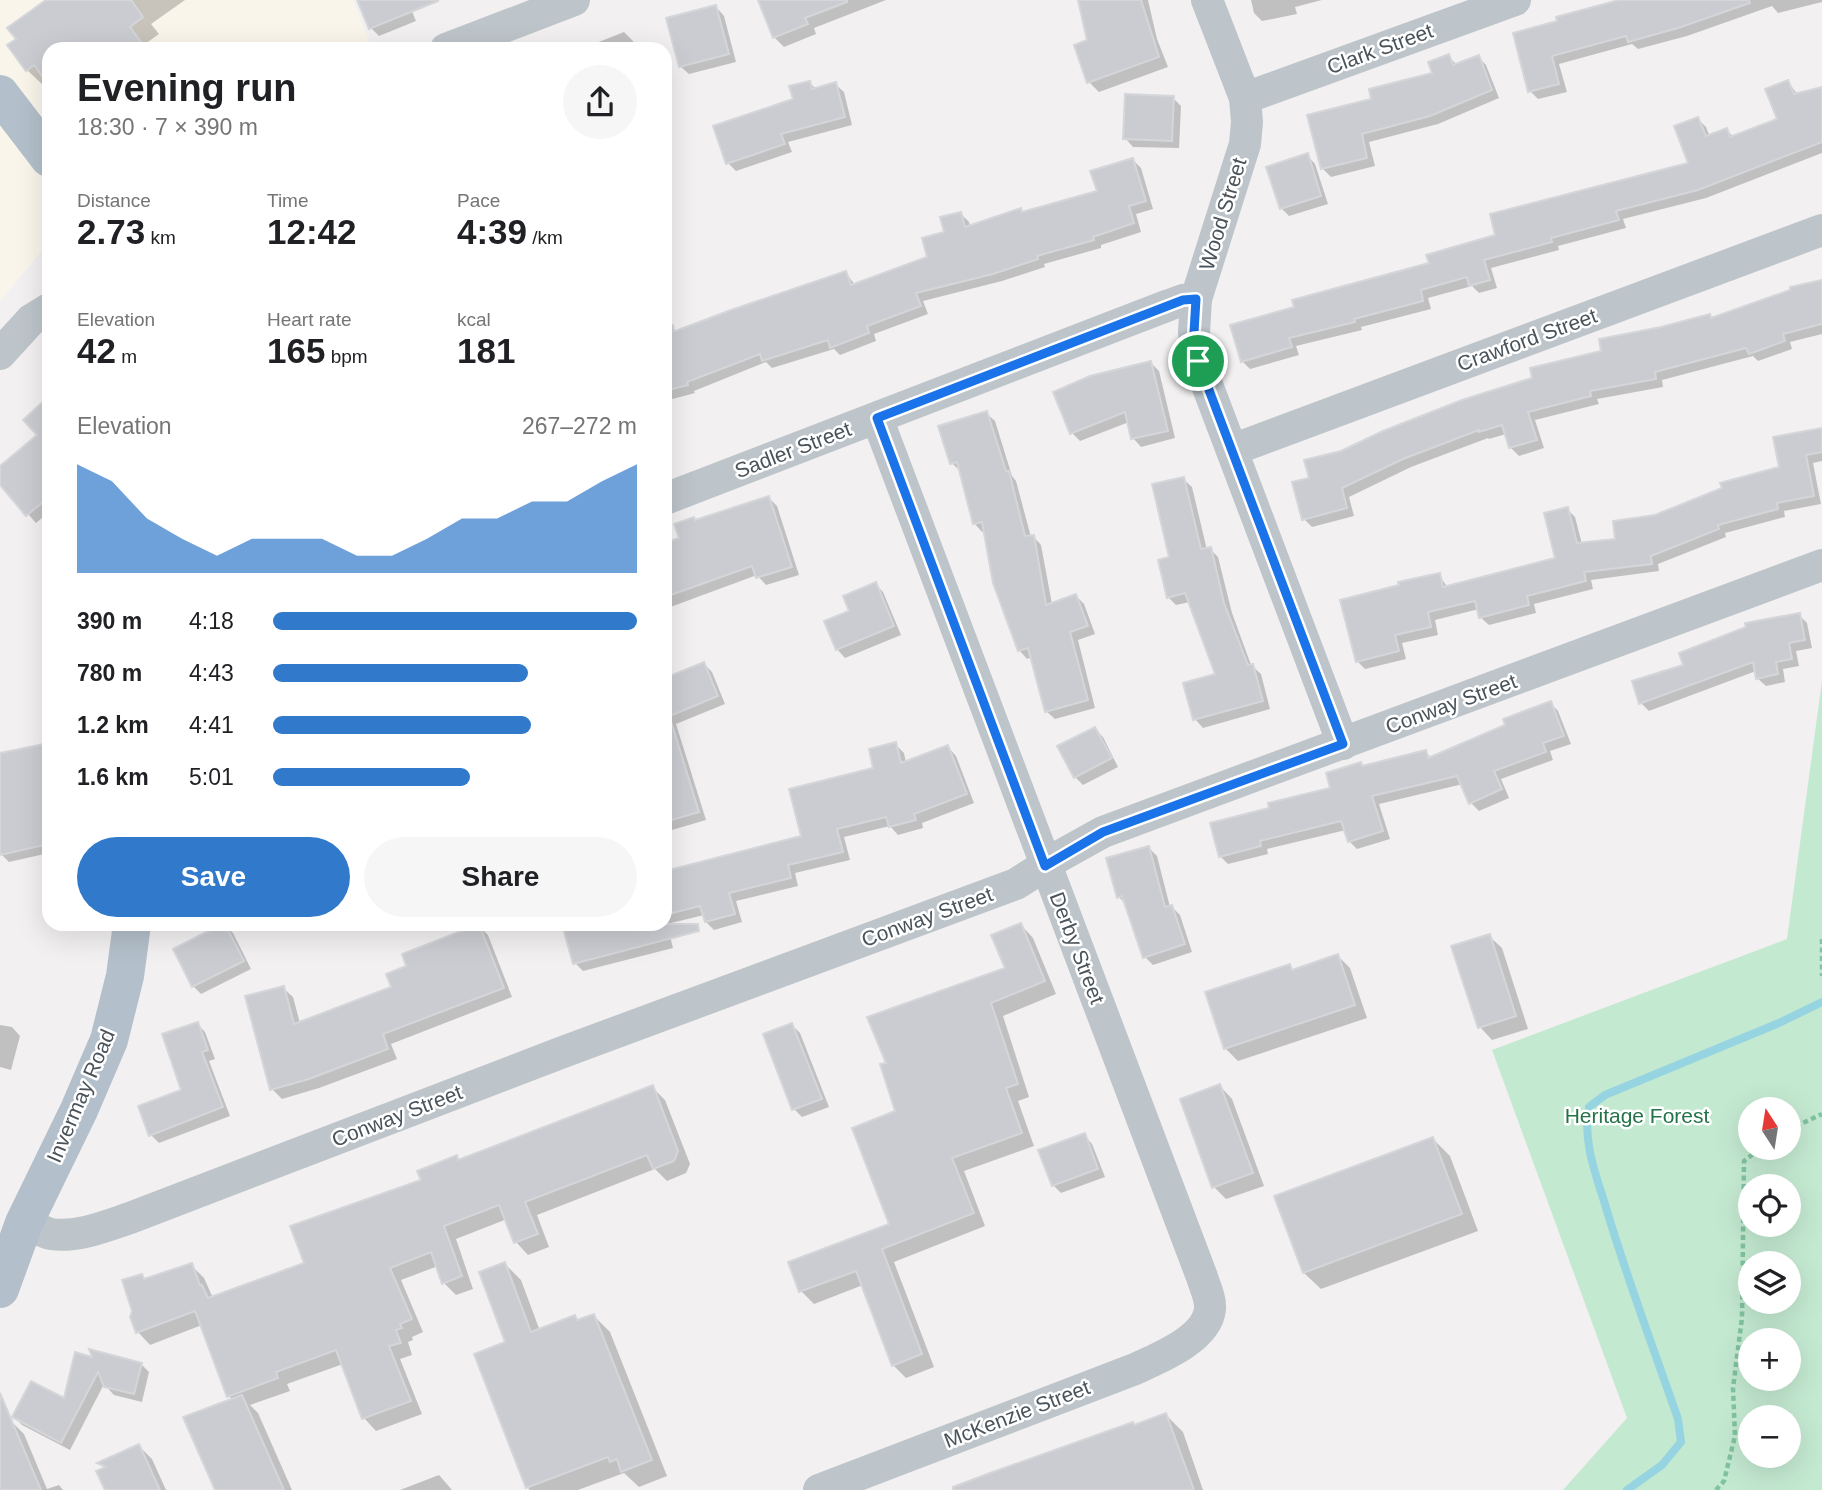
<!DOCTYPE html>
<meta charset="utf-8">
<style>
:root{--surface:#fff;--page:#f6f6f6;--text:#202124;--muted:#757577;--accent:#3179cb}
body{margin:0;font-family:Arial,sans-serif;background:var(--page);color:var(--text);height:100vh;display:flex;flex-direction:column;font-size:26px;white-space:nowrap}
*{box-sizing:border-box;margin:0}
p{font-size:23px;color:var(--muted)}
.icon{flex:none;width:38px;height:38px;fill:none;stroke:currentColor;stroke-width:2;stroke-linecap:round;stroke-linejoin:round}
.map{position:relative;flex:1;overflow:hidden}
.side{position:absolute;left:42px;top:42px;width:630px;height:889px;display:flex;flex-direction:column;background:var(--surface);border-radius:21px;box-shadow:0 7px 28px #0002}
.side>*{flex:none}
.needle{width:46px;rotate:348deg}
.tools{position:absolute;left:1738px;top:1097px;display:grid;gap:14px}
.tools a{display:grid;place-items:center;width:63px;height:63px;border-radius:50%;background:var(--surface);box-shadow:0 7px 28px #0002;font-size:35px}
.pin{position:absolute;display:grid;place-items:center;width:60px;height:60px;color:#fff;margin:-30px;border:4px solid #fff;border-radius:50%;box-shadow:0 2px 7px #0007}
.round{display:grid;place-items:center;flex:none;width:74px;height:74px;border-radius:37px;background:var(--page)}
.headline{display:flex;align-items:center;justify-content:space-between;height:119px;padding:0 35px}
h1{font-size:38px;font-weight:600;line-height:52px}
.figures{display:grid;grid-template-columns:repeat(3,1fr);gap:10px;height:119px;padding:7px 35px}
.figures div{display:grid;align-content:center}
.figures b{font-size:35px;font-weight:600}
.figures small{font-size:19px;font-weight:400}
.figures p{font-size:19px}
.chart{height:196px;padding:14px 35px}
.chart p{display:flex;justify-content:space-between}
.chart svg{width:100%;height:126px;margin-top:7px;fill:var(--accent);opacity:.7}
.cta{display:flex;gap:14px;margin-top:auto;padding:14px 35px}
.cta a{flex:1;height:80px;border-radius:42px;background:var(--accent);color:#fff;font-size:28px;font-weight:600;line-height:80px;text-align:center}
.cta a+a{background:var(--page);color:var(--text)}
ul{padding:0 35px;list-style:none;font-size:23px}
li{display:grid;grid-template-columns:112px 84px 1fr;align-items:center;height:52px}
li i{height:18px;border-radius:9px;background:var(--accent)}
.map>svg:first-child{display:block}
.commercial{fill:#faf5eb}
.green{fill:#c4e9d1;fill-rule:evenodd}
.shadow{fill:#0003}
.lines{fill:none;stroke-linecap:round;stroke-linejoin:round}
.stream{stroke:#96d4e1;stroke-width:8}
.building{fill:#cbccd1;stroke:#d4d6da;stroke-width:2}
.path{stroke:#80c3a0;stroke-width:4.5;stroke-dasharray:5 3.5;stroke-linecap:butt}
.minor{stroke:#bdc4ca;stroke-width:32}
.major{stroke:#b3bfca;stroke-width:38}
.route-casing{stroke:#fff;stroke-width:14}
.route{stroke:#1a73e8;stroke-width:9}
.labels{text-anchor:middle;stroke-width:5;stroke-linejoin:round;paint-order:stroke}
.street-label{font-size:21px;fill:#4a535a;stroke:#fff}
.park-label{font-size:21px;fill:#237348;stroke:#fff}
</style>
<div class="map">
<svg width="1822" height="1490" viewBox="0 0 1822 1490">
<rect width="100%" height="100%" fill="#f2f0f0"/>
<path class="commercial" d="M0 0H353L372 49H49V242L0 301Z"/>
<path class="green" d="M1822 681V1490H1563L1627 1418 1492 1050 1787 939ZM1750 1110H1788V1148H1750ZM1750 1186H1788V1225H1750ZM1750 1264H1788V1302H1750ZM1750 1340H1788V1379H1750ZM1750 1418H1788V1456H1750Z"/>
<g class="shadow">
<path d="M49 0H185L151 24 159 34 145 44 149 49H49V83L44 86 27 70 18 40Z"/>
<path d="M359 0H436L411 9 416 21 379 36 371 28Z"/>
<path d="M760 0H886L814 28 816 34 784 47 774 37Z"/>
<path d="M1079 0H1148L1157 39 1168 67 1099 92 1089 82V41Z"/>
<path d="M1251 0H1322L1295 7 1297 14 1262 21 1254 13Z"/>
<path d="M1618 0H1822V2L1778 13 1772 6 1687 36 1638 49 1632 44 1559 64 1567 92 1538 99 1530 91 1515 34 1619 2Z"/>
<path d="M716 7 724 16 736 62 689 74 680 66Z"/>
<path d="M624 32 633 41 636 49H581Z"/>
<path d="M1448 56 1457 65 1478 57 1486 65 1499 98 1438 124 1369 142 1375 166 1331 177 1322 168 1373 100 1435 74Z"/>
<path d="M1788 82 1798 95 1822 88V153L1706 198 1623 219 1626 228 1558 246 1559 250 1491 268 1497 288 1479 293 1472 286 1428 298 1431 309 1361 327 1362 330 1296 346 1299 355 1250 369 1242 361 1296 308 1431 264 1498 236 1691 164 1698 119 1706 127 1710 137 1726 130 1734 137 1779 120Z"/>
<path d="M810 83 816 89 835 84 844 92 852 125 788 142 792 152 736 171 728 163 795 100Z"/>
<path d="M1173 98 1181 106 1179 148 1133 147 1125 138Z"/>
<path d="M1307 155 1315 164 1328 204 1289 216 1281 208Z"/>
<path d="M1133 160 1141 168 1153 209 1136 214 1141 232 1101 245V248L1044 264 1045 267 1002 281 923 301 928 314 874 334 876 341 840 355 834 349 772 368 766 362 694 391 695 393 665 401V336L846 273 855 285 929 258 961 214 969 222 970 227 1099 192Z"/>
<path d="M1822 281V334L1790 342 1792 349 1758 361 1753 356 1662 380 1663 387 1597 399 1599 404 1535 420 1544 448 1519 456 1511 448 1506 434 1489 439 1488 438 1411 467 1349 497 1354 516 1312 527 1304 519 1311 479 1342 452 1661 329 1709 316 1712 319Z"/>
<path d="M1151 363 1159 371 1175 438 1141 447 1133 438 1129 422 1080 441 1072 433Z"/>
<path d="M49 399V512L36 523 0 482V468L40 435Z"/>
<path d="M986 413 995 421 1012 476 1016 481 1031 537 1033 536 1041 545 1052 604 1076 596 1084 604 1095 634 1078 640 1095 708 1055 719 1046 711 1032 657 1027 659 1019 650 985 531 982 532 974 523 960 471 952 463Z"/>
<path d="M1822 429V461L1813 463 1821 504 1784 511 1785 517 1725 533 1726 537 1658 564 1659 571 1591 580 1593 589 1534 604 1536 613 1489 625 1480 617 1479 609 1435 620 1438 635 1402 643 1406 659 1365 669 1357 661 1439 575 1448 588 1557 559 1567 509 1575 517 1582 544 1617 540 1655 517 1781 469Z"/>
<path d="M1183 479 1192 487 1207 550 1210 549 1218 557 1232 613 1251 665 1261 674 1270 709 1203 728 1195 719 1218 675 1190 602 1176 605 1168 597Z"/>
<path d="M769 498 777 506 799 575 766 585 757 575 665 609V544L681 539 696 522Z"/>
<path d="M875 584 883 592 901 635 845 658 837 649 851 612Z"/>
<path d="M1799 615 1807 623 1812 648 1796 651 1799 666 1783 669 1785 682 1766 686 1757 678 1756 671 1649 711 1641 703 1686 666Z"/>
<path d="M704 664 712 672 725 704 676 724 706 820 665 832V680Z"/>
<path d="M1550 703 1558 711 1571 744 1550 751 1553 760 1501 779 1509 798 1479 811 1471 803 1463 784 1379 804 1390 839 1357 849 1349 841 1346 830 1267 849 1268 854 1228 864 1220 856 1271 809 1332 789 1361 764 1364 767 1426 752 1431 758 1507 726Z"/>
<path d="M1095 729 1103 737 1118 767 1083 785 1075 777Z"/>
<path d="M895 744 904 753 906 763 948 747 956 756 974 803 922 823 923 828 898 835 890 826 844 837 850 860 795 873 798 886 736 901 742 922 714 930 706 922 704 915 667 924 673 948 583 971 575 963 564 924H665V882L803 837 876 769Z"/>
<path d="M49 749V853L9 862 1 854 0 850V759Z"/>
<path d="M1149 848 1157 856 1170 907H1172L1180 915 1192 952 1153 965 1145 957 1127 906 1119 897Z"/>
<path d="M224 925 233 933 251 969 201 994 193 986Z"/>
<path d="M1021 925 1033 938 1056 994 1003 1016 1029 1097 1018 1101 1034 1146 964 1171 985 1226 894 1262 934 1367 906 1378 893 1365 863 1285 814 1304 801 1291 891 1225 897 1112 888 1064 1007 969Z"/>
<path d="M479 926 488 935 512 997 391 1044 397 1059 319 1088 282 1099 272 1089 283 988 293 997 300 1023 393 988 409 967Z"/>
<path d="M1489 936 1502 948 1528 1029 1492 1040 1480 1027Z"/>
<path d="M1338 956 1350 968 1367 1018 1238 1061 1225 1048 1289 966 1294 971Z"/>
<path d="M197 1024 205 1032 215 1059 209 1061 230 1116 159 1143 151 1135 183 1091Z"/>
<path d="M0 1025 12 1027 20 1036 11 1070 0 1067Z"/>
<path d="M792 1025 800 1033 829 1107 802 1117 794 1109Z"/>
<path d="M1220 1086 1232 1099 1264 1186 1226 1199 1214 1187Z"/>
<path d="M652 1087 665 1100 690 1164 686 1173 667 1181 655 1169 537 1215 549 1247 528 1255 516 1242 507 1219 456 1239 473 1289 456 1295 444 1283 438 1266 401 1280 423 1332 412 1337 413 1340 408 1342 412 1355 400 1359 422 1414 376 1431 364 1418 343 1364 287 1384 290 1391 250 1405 258 1413 292 1490H217L233 1400 229 1396 202 1325 150 1345 138 1332 132 1317 142 1276 146 1280 191 1265 204 1278 213 1298 307 1264 456 1157 460 1161Z"/>
<path d="M1084 1135 1092 1144 1105 1177 1061 1193 1053 1185Z"/>
<path d="M1433 1139 1450 1156 1478 1231 1321 1289 1304 1273 1276 1197Z"/>
<path d="M505 1264 521 1280 540 1331 575 1317 579 1321 594 1316 610 1332 667 1476 639 1487 624 1473 578 1490H530L527 1487Z"/>
<path d="M95 1360 141 1364 149 1372 142 1402 114 1395 104 1384 70 1450 22 1425 14 1417 65 1401Z"/>
<path d="M1166 1415 1183 1432 1203 1490H951L1132 1424 1134 1426Z"/>
<path d="M11 1421 24 1434 47 1489 59 1485 63 1490H0V1433Z"/>
<path d="M139 1446 152 1459 166 1490H107L106 1469 100 1463Z"/>
<path d="M439 1475 452 1490H400Z"/>
</g>
<g class="lines">
<path class="stream" d="M1627 1490 1662 1465 1681 1442 1678 1419C1654 1350 1628 1281 1607 1211 1597 1177 1582 1143 1589 1107L1605 1095 1779 1023 1822 1002"/>
</g>
<g class="building">
<path d="M46 0H131L143 17 130 27 146 49H49V86L34 65 26 71 7 45 16 39 7 28Z"/>
<path d="M357 0H438V1L369 29Z"/>
<path d="M758 0H847V2L805 18 808 24 773 38Z"/>
<path d="M1078 0H1141L1159 57 1087 83 1074 45 1087 40Z"/>
<path d="M1619 0H1749L1750 3 1678 28 1628 42 1626 36 1552 56 1559 84 1528 92 1513 33 1557 21 1556 17Z"/>
<path d="M716 5 729 54 679 67 666 18Z"/>
<path d="M1449 54 1453 65 1479 55 1492 90 1430 116 1362 134 1367 158 1321 169 1307 115 1371 99 1369 89 1432 73 1428 62Z"/>
<path d="M1788 80 1794 94 1822 87V142L1698 190 1616 211 1619 220 1551 238 1552 242 1484 260 1490 280 1469 286 1467 277 1421 290 1423 301 1354 319 1355 322 1289 338 1292 347 1241 362 1230 325 1294 307 1292 300 1429 263 1426 255 1495 235 1490 214 1688 163 1674 126 1698 117 1706 136 1727 128 1730 137 1777 119 1765 89Z"/>
<path d="M810 81 812 89 836 82 845 117 781 134 785 144 726 164 713 126 793 99 789 86Z"/>
<path d="M1125 94 1174 96 1172 141 1123 139Z"/>
<path d="M1308 153 1321 196 1280 209 1266 167Z"/>
<path d="M1133 158 1146 201 1129 206 1134 223 1093 237 1094 240 1037 256 1038 259 993 274 916 293 921 306 867 326 869 333 830 348 828 340 762 361 760 354 687 382 688 385 665 391V326L673 325 674 331 678 330 731 310 846 271 851 285 927 257 922 238 944 232 940 217 961 212 965 227 1021 208 1022 212 1097 191 1090 171Z"/>
<path d="M1822 280V324L1783 334 1785 341 1749 354 1746 348 1655 372 1656 379 1590 391 1591 396 1528 412 1537 440 1509 448 1502 425 1479 432V430L1403 459 1342 488 1347 508 1302 520 1292 482 1309 478 1304 460 1341 451 1383 431 1462 400 1532 378 1530 368 1601 351 1599 339 1661 327 1710 314 1711 318 1790 290V287Z"/>
<path d="M1151 361 1168 431 1131 439 1125 412 1070 434 1053 392 1090 376Z"/>
<path d="M49 396V497L26 516 0 485V466L37 435 23 420Z"/>
<path d="M987 411 1006 471H1009L1025 536 1034 535 1046 605 1076 594 1088 626 1070 632 1088 700 1045 712 1028 648 1018 651 993 583 982 522 973 524 957 462 950 464 938 426Z"/>
<path d="M1822 428V452L1806 455 1814 496 1777 503 1778 509 1718 525 1719 529 1651 556 1652 564 1584 572 1586 581 1527 596 1529 605 1479 618 1475 601 1428 612 1431 627 1395 635 1399 651 1356 662 1340 600 1399 585 1398 582 1440 573 1443 587 1555 558 1544 513 1568 507 1577 543 1615 539 1613 521 1655 515 1722 488 1720 483 1779 467 1773 437Z"/>
<path d="M1184 477 1201 549 1211 547 1224 603 1248 665 1253 664 1263 701 1193 720 1183 683 1215 674 1185 593 1167 598 1158 560 1169 557 1152 484Z"/>
<path d="M769 496 792 567 756 578 752 566 665 597V543L679 538 674 524 694 517 695 520Z"/>
<path d="M876 582 894 626 836 650 824 621 849 611 843 596Z"/>
<path d="M1800 613 1805 640 1789 643 1792 659 1776 662 1778 674 1756 679 1753 662 1639 704 1632 681 1683 665 1679 653 1746 627 1745 623Z"/>
<path d="M704 662 718 696 665 718V678Z"/>
<path d="M1551 701 1564 736 1543 743 1546 752 1494 771 1502 789 1469 804 1457 776 1372 796 1383 831 1348 842 1341 821 1260 841 1261 846 1219 857 1210 823 1269 808 1268 803 1330 788 1326 773 1361 762 1362 766 1426 750 1428 758 1505 725 1503 719Z"/>
<path d="M670 718 699 812 665 822V719Z"/>
<path d="M1095 727 1112 758 1074 778 1057 746Z"/>
<path d="M896 742 901 763 948 745 967 794 914 814 916 820 889 827 886 817 837 829 843 852 788 865 791 878 729 893 735 914 705 922 700 906 665 915V871L801 836 789 789 873 768 869 749Z"/>
<path d="M49 743V844L0 855V753Z"/>
<path d="M1149 846 1165 907 1172 905 1185 944 1143 958 1122 896 1117 898 1106 858Z"/>
<path d="M1021 923 1045 981 991 1003 1018 1084 1006 1088 1022 1133 952 1158 974 1213 882 1249 922 1354 892 1366 856 1271 799 1292 788 1262 889 1224 852 1128 895 1111 880 1064 886 1063 867 1017 1005 968 991 935Z"/>
<path d="M222 924H225L244 961 192 987 173 949Z"/>
<path d="M479 924 504 988 383 1034 388 1049 309 1079 270 1090 245 996 284 986 294 1024 391 987 386 974 406 966 402 954Z"/>
<path d="M562 924H698L699 931 573 964Z"/>
<path d="M1490 934 1516 1016 1478 1028 1451 946Z"/>
<path d="M1338 954 1355 1005 1224 1049 1205 992 1290 964 1292 970Z"/>
<path d="M198 1022 208 1050 202 1052 223 1107 149 1136 138 1106 181 1090 162 1034Z"/>
<path d="M792 1023 822 1099 792 1110 763 1034Z"/>
<path d="M1220 1084 1253 1173 1212 1188 1180 1099Z"/>
<path d="M653 1085 678 1151 674 1161 653 1169 647 1155 525 1202 538 1234 514 1243 499 1205 444 1226 462 1276 442 1284 431 1252 390 1268 412 1319 400 1324 402 1328 396 1330 401 1343 389 1346 411 1401 362 1419 336 1350 276 1372 278 1378 227 1397 195 1311 136 1333 130 1317 132 1311 122 1280 142 1274 144 1279 192 1263 200 1285H202L208 1298 304 1263 290 1226 421 1180 417 1171 457 1155 458 1160Z"/>
<path d="M1085 1133 1098 1169 1052 1186 1038 1150Z"/>
<path d="M1433 1137 1462 1214 1303 1273 1274 1196Z"/>
<path d="M505 1262 531 1332 575 1315 577 1320 594 1314 652 1460 621 1472 617 1459 610 1462 608 1457 526 1488 474 1354 505 1342 479 1272Z"/>
<path d="M89 1349 142 1363 134 1394 104 1387 98 1372 61 1443 12 1417 31 1381 64 1398 75 1352 92 1357Z"/>
<path d="M0 1393 41 1490H0Z"/>
<path d="M242 1395 284 1490H215L183 1417Z"/>
<path d="M1166 1413 1194 1490H953V1487L990 1473 1133 1422 1134 1425Z"/>
<path d="M139 1444 160 1490H105L96 1471 106 1467 97 1463Z"/>
</g>
<g class="lines">
<g class="path">
<path d="M1822 939V976"/>
<path d="M1788 1130 1822 1114"/>
<path d="M1716 1490 1724 1481 1735 1436 1733 1388 1742 1318 1744 1161 1761 1148"/>
</g>
<g class="minor">
<path d="M1207 0 1245 98 1247 122 1245 144 1196 299 1194 332 1198 361 1343 744"/>
<path d="M446 49 574 0"/>
<path d="M1245 98 1515 0"/>
<path d="M0 354 31 320 49 309"/>
<path d="M1232 450 1822 230"/>
<path d="M665 499 1169 305 1183 300 1196 299"/>
<path d="M24 1223C33 1226 42 1232 51 1234 77 1238 106 1226 130 1218L563 1052 1016 884 1058 857 1103 832 1822 565"/>
<path d="M819 1490 1135 1369C1159 1358 1207 1339 1210 1309 1211 1299 1205 1287 1202 1277L877 418"/>
</g>
<g class="major">
<path d="M0 94 49 158"/>
<path d="M0 1289 24 1223 79 1110 109 1040 125 976 132 924"/>
</g>
</g>
<g class="lines">
<defs>
<path id="route" d="M1196 299 1194 332 1198 361 1343 744 1103 832 1045 866 877 418 1183 300Z"/>
</defs>
<use href="#route" class="route-casing"/>
<use href="#route" class="route"/>
</g>
<g class="labels">
<g class="street-label">
<text transform="translate(1380 49) rotate(-20)" y="7">Clark Street</text>
<text transform="translate(1223 214) rotate(-73)" y="7">Wood Street</text>
<text transform="translate(1527 340) rotate(-20)" y="7">Crawford Street</text>
<text transform="translate(793 450) rotate(-21)" y="7">Sadler Street</text>
<text transform="translate(1451 704) rotate(-20)" y="7">Conway Street</text>
<text transform="translate(927 917) rotate(-20)" y="7">Conway Street</text>
<text transform="translate(1077 948) rotate(69)" y="7">Derby Street</text>
<text transform="translate(81 1096) rotate(-67)" y="7">Invermay Road</text>
<text transform="translate(397 1116) rotate(-21)" y="7">Conway Street</text>
<text transform="translate(1017 1414) rotate(-21)" y="7">McKenzie Street</text>
</g>
<g class="park-label">
<text x="1637" y="1123">Heritage Forest</text>
</g>
</g>
</svg>
<div class="tools">
<a><svg class="needle" viewBox="-14 -14 28 28"><path d="M0-13l5 13h-10z" fill="#e53935"/><path d="M0 13l5-13h-10z" fill="#757577"/></svg></a>
<a><svg class="icon" aria-label="locate" viewBox="0 0 24 24"><circle cx="12" cy="12" r="6"/><path d="M12 2v4M12 18v4M2 12h4M18 12h4"/></svg></a>
<a><svg class="icon" aria-label="layers" viewBox="0 0 24 24"><path d="M12 4l9 5-9 5-9-5zM3 14l9 5 9-5"/></svg></a>
<a>+</a>
<a>−</a>
</div>
<div class="pin" style="left:1198px;top:361px;background:#1e9e55"><svg class="icon" aria-label="arrive" viewBox="0 0 24 24"><path d="M6 21V4h12l-3 4 3 4H6"/></svg></div>
<section class="side">
<div class="headline"><div><h1>Evening run</h1><p>18:30 · 7 × 390 m</p></div><a class="round"><svg class="icon" aria-label="share" viewBox="0 0 24 24"><path d="M12 15V3M7 8l5-5 5 5M5 13v7h14v-7"/></svg></a></div>
<div class="figures">
<div><p>Distance</p><b>2.73<small> km</small></b></div>
<div><p>Time</p><b>12:42</b></div>
<div><p>Pace</p><b>4:39<small> /km</small></b></div>
</div>
<div class="figures">
<div><p>Elevation</p><b>42<small> m</small></b></div>
<div><p>Heart rate</p><b>165<small> bpm</small></b></div>
<div><p>kcal</p><b>181</b></div>
</div>
<div class="chart"><p><span>Elevation</span>267–272 m</p>
<svg viewBox="0 0 160 44" preserveAspectRatio="none"><path d="M0 44V6L10 12L20 25L30 32L40 38L50 32L60 32L70 32L80 38L90 38L100 32L110 25L120 25L130 19L140 19L150 12L160 6V44z"/></svg>
</div>
<ul>
<li><b>390 m</b>4:18<i style="width:100%"></i></li>
<li><b>780 m</b>4:43<i style="width:70%"></i></li>
<li><b>1.2 km</b>4:41<i style="width:71%"></i></li>
<li><b>1.6 km</b>5:01<i style="width:54%"></i></li>
</ul>
<div class="cta"><a>Save</a><a>Share</a></div>
</section>
</div>
